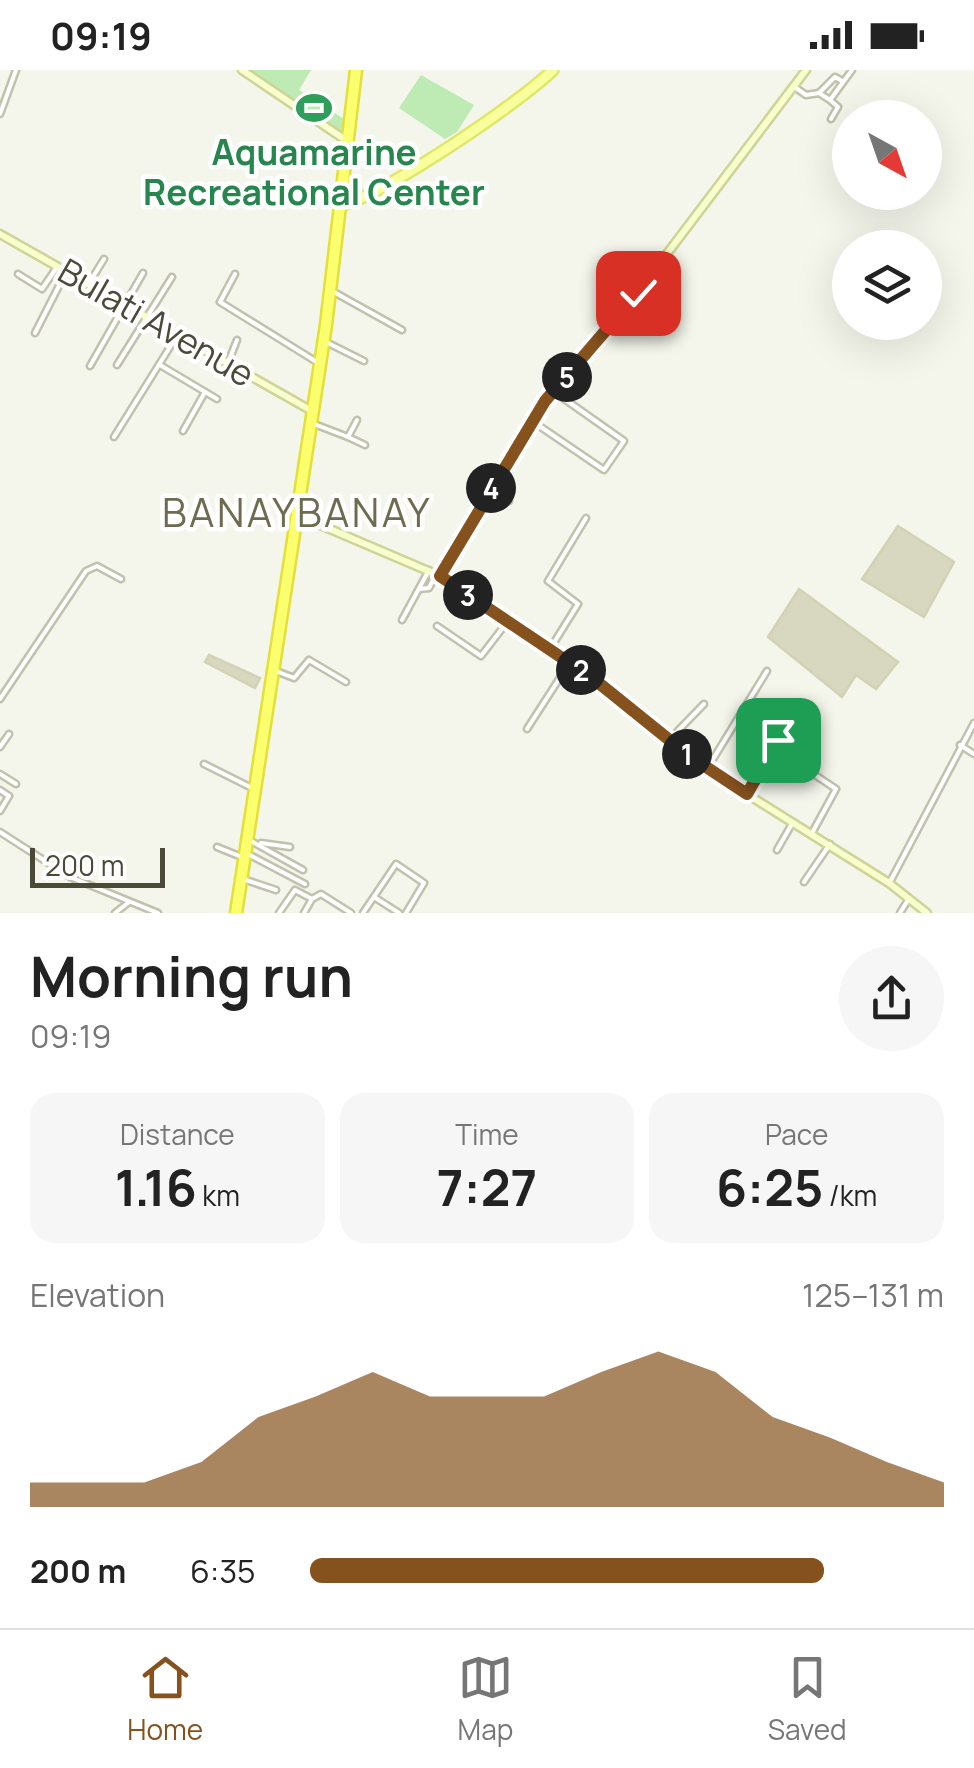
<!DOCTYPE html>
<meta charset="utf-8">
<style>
:root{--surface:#fff;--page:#f6f6f6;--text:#222;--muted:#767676;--line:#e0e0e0;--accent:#85521e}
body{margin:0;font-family:Manrope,sans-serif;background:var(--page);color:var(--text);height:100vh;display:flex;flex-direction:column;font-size:38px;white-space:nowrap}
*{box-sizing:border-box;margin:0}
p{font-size:32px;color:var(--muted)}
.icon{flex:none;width:55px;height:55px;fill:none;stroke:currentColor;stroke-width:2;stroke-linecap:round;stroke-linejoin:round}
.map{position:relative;height:843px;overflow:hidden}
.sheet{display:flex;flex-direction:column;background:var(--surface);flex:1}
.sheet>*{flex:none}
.needle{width:65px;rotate:140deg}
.buttons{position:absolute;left:832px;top:30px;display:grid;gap:20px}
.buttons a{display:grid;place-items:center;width:110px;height:110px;border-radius:50%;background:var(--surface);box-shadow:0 10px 40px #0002;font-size:50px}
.scale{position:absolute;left:30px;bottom:25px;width:135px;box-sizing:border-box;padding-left:10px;border:5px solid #4b4a38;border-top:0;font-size:28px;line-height:35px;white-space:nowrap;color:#4b4a38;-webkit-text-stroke:8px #fff;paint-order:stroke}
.pin{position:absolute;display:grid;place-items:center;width:85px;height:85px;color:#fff;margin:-42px;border-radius:20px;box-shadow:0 5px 15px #0006}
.km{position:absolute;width:50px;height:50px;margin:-25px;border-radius:50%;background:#222;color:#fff;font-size:28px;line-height:50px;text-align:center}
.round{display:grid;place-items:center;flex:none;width:105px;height:105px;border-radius:52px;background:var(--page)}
.head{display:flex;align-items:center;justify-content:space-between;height:170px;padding:0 30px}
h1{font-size:55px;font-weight:700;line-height:75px}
.stats{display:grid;grid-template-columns:repeat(3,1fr);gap:15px;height:170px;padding:10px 30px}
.stats div{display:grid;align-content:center;border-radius:25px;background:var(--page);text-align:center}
.stats b{font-size:50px;font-weight:700}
.stats small{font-size:28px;font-weight:400}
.stats p{font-size:28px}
.chart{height:280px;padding:20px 30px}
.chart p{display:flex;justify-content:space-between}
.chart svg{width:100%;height:180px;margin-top:10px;fill:var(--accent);opacity:.7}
ul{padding:0 30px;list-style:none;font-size:32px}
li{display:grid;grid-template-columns:160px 120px 1fr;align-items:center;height:75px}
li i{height:25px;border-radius:12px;background:var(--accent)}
.status{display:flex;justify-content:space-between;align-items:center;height:70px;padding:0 50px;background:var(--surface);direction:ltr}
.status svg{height:28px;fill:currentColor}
.dock{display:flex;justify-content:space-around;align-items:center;height:140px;border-top:2px solid var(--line);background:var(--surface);font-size:28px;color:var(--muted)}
.dock a{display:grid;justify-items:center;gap:5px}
.dock .current{color:var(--accent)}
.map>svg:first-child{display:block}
.green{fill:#beeab4}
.building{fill:#d8d7c0;stroke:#d3d2b3;stroke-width:2.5}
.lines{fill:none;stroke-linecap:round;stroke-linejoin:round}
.street-casing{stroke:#c1c2ad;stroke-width:9}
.secondary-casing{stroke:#ced397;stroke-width:11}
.primary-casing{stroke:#e0e768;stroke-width:14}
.highway-casing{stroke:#e2e039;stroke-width:15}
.street{stroke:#fff;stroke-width:4}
.secondary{stroke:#f9ffcc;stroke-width:6}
.primary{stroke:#f8ff9b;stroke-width:9}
.highway{stroke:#fcff6d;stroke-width:10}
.route-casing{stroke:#fff;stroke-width:20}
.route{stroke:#85521e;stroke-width:12}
.labels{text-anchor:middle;stroke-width:9;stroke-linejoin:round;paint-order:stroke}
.leisure-label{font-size:35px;font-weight:bold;fill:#27864d;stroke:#fff}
.street-label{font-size:35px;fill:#4b4a38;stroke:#fff}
.quarter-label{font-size:40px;letter-spacing:2.5px;fill:#6e6c4f;stroke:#fff}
</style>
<div class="status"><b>09:19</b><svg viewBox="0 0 49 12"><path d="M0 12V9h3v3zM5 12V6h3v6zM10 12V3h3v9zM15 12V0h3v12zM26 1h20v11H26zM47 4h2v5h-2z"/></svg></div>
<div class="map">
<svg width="974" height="843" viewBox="0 0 974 843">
<rect width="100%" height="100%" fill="#f5f6eb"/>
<g class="green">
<path d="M243 0H311L299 20 344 49 342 66Z"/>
<path d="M421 5 474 35 457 62 445 69 399 38Z"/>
</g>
<g class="building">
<path d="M898 456 954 492 924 547 862 509Z"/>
<path d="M799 519 898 592 876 619 856 605 842 627 768 567Z"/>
<path d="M209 585 260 608 255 618 205 592Z"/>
</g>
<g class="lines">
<defs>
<g id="street">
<path d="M793 16 806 25 819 23 830 30 852 0"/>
<path d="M819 23 835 7 842 11"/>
<path d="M830 30 838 37 831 49"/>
<path d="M0 44 16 0"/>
<path d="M18 204 42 219 57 197"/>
<path d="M235 204 220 232 320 294"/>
<path d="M88 215 104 189"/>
<path d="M332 221 402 260"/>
<path d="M35 263 66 202"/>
<path d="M324 271 364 291"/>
<path d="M228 293 237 270"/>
<path d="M117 295 172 207"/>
<path d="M160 295 217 329"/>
<path d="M90 296 143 203"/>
<path d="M532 351 604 400 624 371 553 321"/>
<path d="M314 354 348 367 357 350"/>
<path d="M183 361 205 322"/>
<path d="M114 367 178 264"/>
<path d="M348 367 365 375"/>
<path d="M492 420 509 431"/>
<path d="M419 519 429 518 436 504"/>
<path d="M402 550 429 500"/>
<path d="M437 556 481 586 508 551"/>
<path d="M550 579 578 534 548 511 586 448"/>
<path d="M276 601 294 608 309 590 346 612"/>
<path d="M0 629 86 501 97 496 121 509"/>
<path d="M527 659 570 592"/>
<path d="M670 669 704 634"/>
<path d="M960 675 974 684"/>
<path d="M0 677 9 664"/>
<path d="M806 689V699L836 719 812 763"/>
<path d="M204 694 254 719"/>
<path d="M707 699 767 601"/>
<path d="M0 704 16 714"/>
<path d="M0 720 9 726 0 741"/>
<path d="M747 724 778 670 807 649"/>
<path d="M0 762 70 807 158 843"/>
<path d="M251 771 303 800"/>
<path d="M261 773 290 777"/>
<path d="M217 777 244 788"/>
<path d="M777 780 793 752"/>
<path d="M248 784 305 814"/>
<path d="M246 810 276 820"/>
<path d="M804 812 830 774"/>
<path d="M890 812 974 653"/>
<path d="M374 827 399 843"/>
<path d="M312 829 321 824 351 843"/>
<path d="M115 843 129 832"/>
<path d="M279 843 295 820 312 829 304 843"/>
<path d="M363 843 396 794 424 813 406 843"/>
<path d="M900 843 908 830"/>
</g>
<g id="secondary">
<path d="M242 0 347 71"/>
<path d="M0 164 312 341"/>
<path d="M297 445 440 506 595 610 707 699 889 813 927 843"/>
<path d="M440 506 545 331 601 271 806 0"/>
</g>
<path id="primary" d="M340 136C385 124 518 34 553 0"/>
<path id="highway" d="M236 843 326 255 356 0"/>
</defs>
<use href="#street" class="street-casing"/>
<use href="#secondary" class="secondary-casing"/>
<use href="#primary" class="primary-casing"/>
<use href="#highway" class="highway-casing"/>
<use href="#street" class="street"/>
<use href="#secondary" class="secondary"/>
<use href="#primary" class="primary"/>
<use href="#highway" class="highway"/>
</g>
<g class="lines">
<defs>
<path id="route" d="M638 223 545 331 440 506 595 610 688 685 747 724 778 670"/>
</defs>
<use href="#route" class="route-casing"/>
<use href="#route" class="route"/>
</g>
<defs>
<symbol id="stadium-bare" viewBox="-9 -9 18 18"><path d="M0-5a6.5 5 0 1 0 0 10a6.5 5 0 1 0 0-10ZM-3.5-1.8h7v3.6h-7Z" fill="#2e9e5b" stroke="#fff" stroke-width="2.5" paint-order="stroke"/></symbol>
</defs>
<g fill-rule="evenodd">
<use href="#stadium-bare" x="289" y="13" width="50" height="50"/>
</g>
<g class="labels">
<g class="leisure-label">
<text x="314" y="95">Aquamarine<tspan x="314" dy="40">Recreational Center</tspan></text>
</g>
<g class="street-label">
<text transform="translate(156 253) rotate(30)" y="12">Bulati Avenue</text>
</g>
<g class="quarter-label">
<text x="297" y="457">BANAYBANAY</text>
</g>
</g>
</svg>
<div class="buttons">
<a><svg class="needle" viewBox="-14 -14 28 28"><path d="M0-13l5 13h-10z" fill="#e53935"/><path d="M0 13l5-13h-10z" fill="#767676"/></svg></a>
<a><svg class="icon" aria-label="layers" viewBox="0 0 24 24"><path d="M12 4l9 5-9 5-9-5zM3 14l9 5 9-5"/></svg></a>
</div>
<div class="scale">200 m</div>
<div class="pin" style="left:778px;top:670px;background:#1e9e55"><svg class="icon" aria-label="arrive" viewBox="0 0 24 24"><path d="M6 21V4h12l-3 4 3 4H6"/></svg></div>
<div class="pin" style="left:638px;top:223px;background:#d93025"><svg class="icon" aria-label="check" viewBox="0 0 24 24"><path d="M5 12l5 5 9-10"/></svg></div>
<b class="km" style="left:687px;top:684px">1</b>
<b class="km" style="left:581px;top:600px">2</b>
<b class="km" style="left:468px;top:525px">3</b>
<b class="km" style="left:491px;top:418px">4</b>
<b class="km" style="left:567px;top:307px">5</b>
</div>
<section class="sheet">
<div class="head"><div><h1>Morning run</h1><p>09:19</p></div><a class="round"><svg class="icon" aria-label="share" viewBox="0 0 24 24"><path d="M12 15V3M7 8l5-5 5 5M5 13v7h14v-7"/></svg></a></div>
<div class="stats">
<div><p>Distance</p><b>1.16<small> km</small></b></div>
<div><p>Time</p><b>7:27</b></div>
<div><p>Pace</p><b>6:25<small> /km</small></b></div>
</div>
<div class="chart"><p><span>Elevation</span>125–131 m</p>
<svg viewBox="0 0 160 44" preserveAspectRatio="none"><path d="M0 44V38L10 38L20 38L30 33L40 22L50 17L60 11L70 17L80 17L90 17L100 11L110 6L120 11L130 22L140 27L150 33L160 38V44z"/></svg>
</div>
<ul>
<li><b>200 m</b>6:35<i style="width:81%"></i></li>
</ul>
</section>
<nav class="dock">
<a class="current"><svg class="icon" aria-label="home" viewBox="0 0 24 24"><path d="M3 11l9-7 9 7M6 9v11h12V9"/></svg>Home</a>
<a><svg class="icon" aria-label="map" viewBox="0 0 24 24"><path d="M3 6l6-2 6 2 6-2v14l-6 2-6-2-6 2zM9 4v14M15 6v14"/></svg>Map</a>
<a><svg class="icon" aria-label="saved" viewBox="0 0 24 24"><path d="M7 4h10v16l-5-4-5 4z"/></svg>Saved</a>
</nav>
